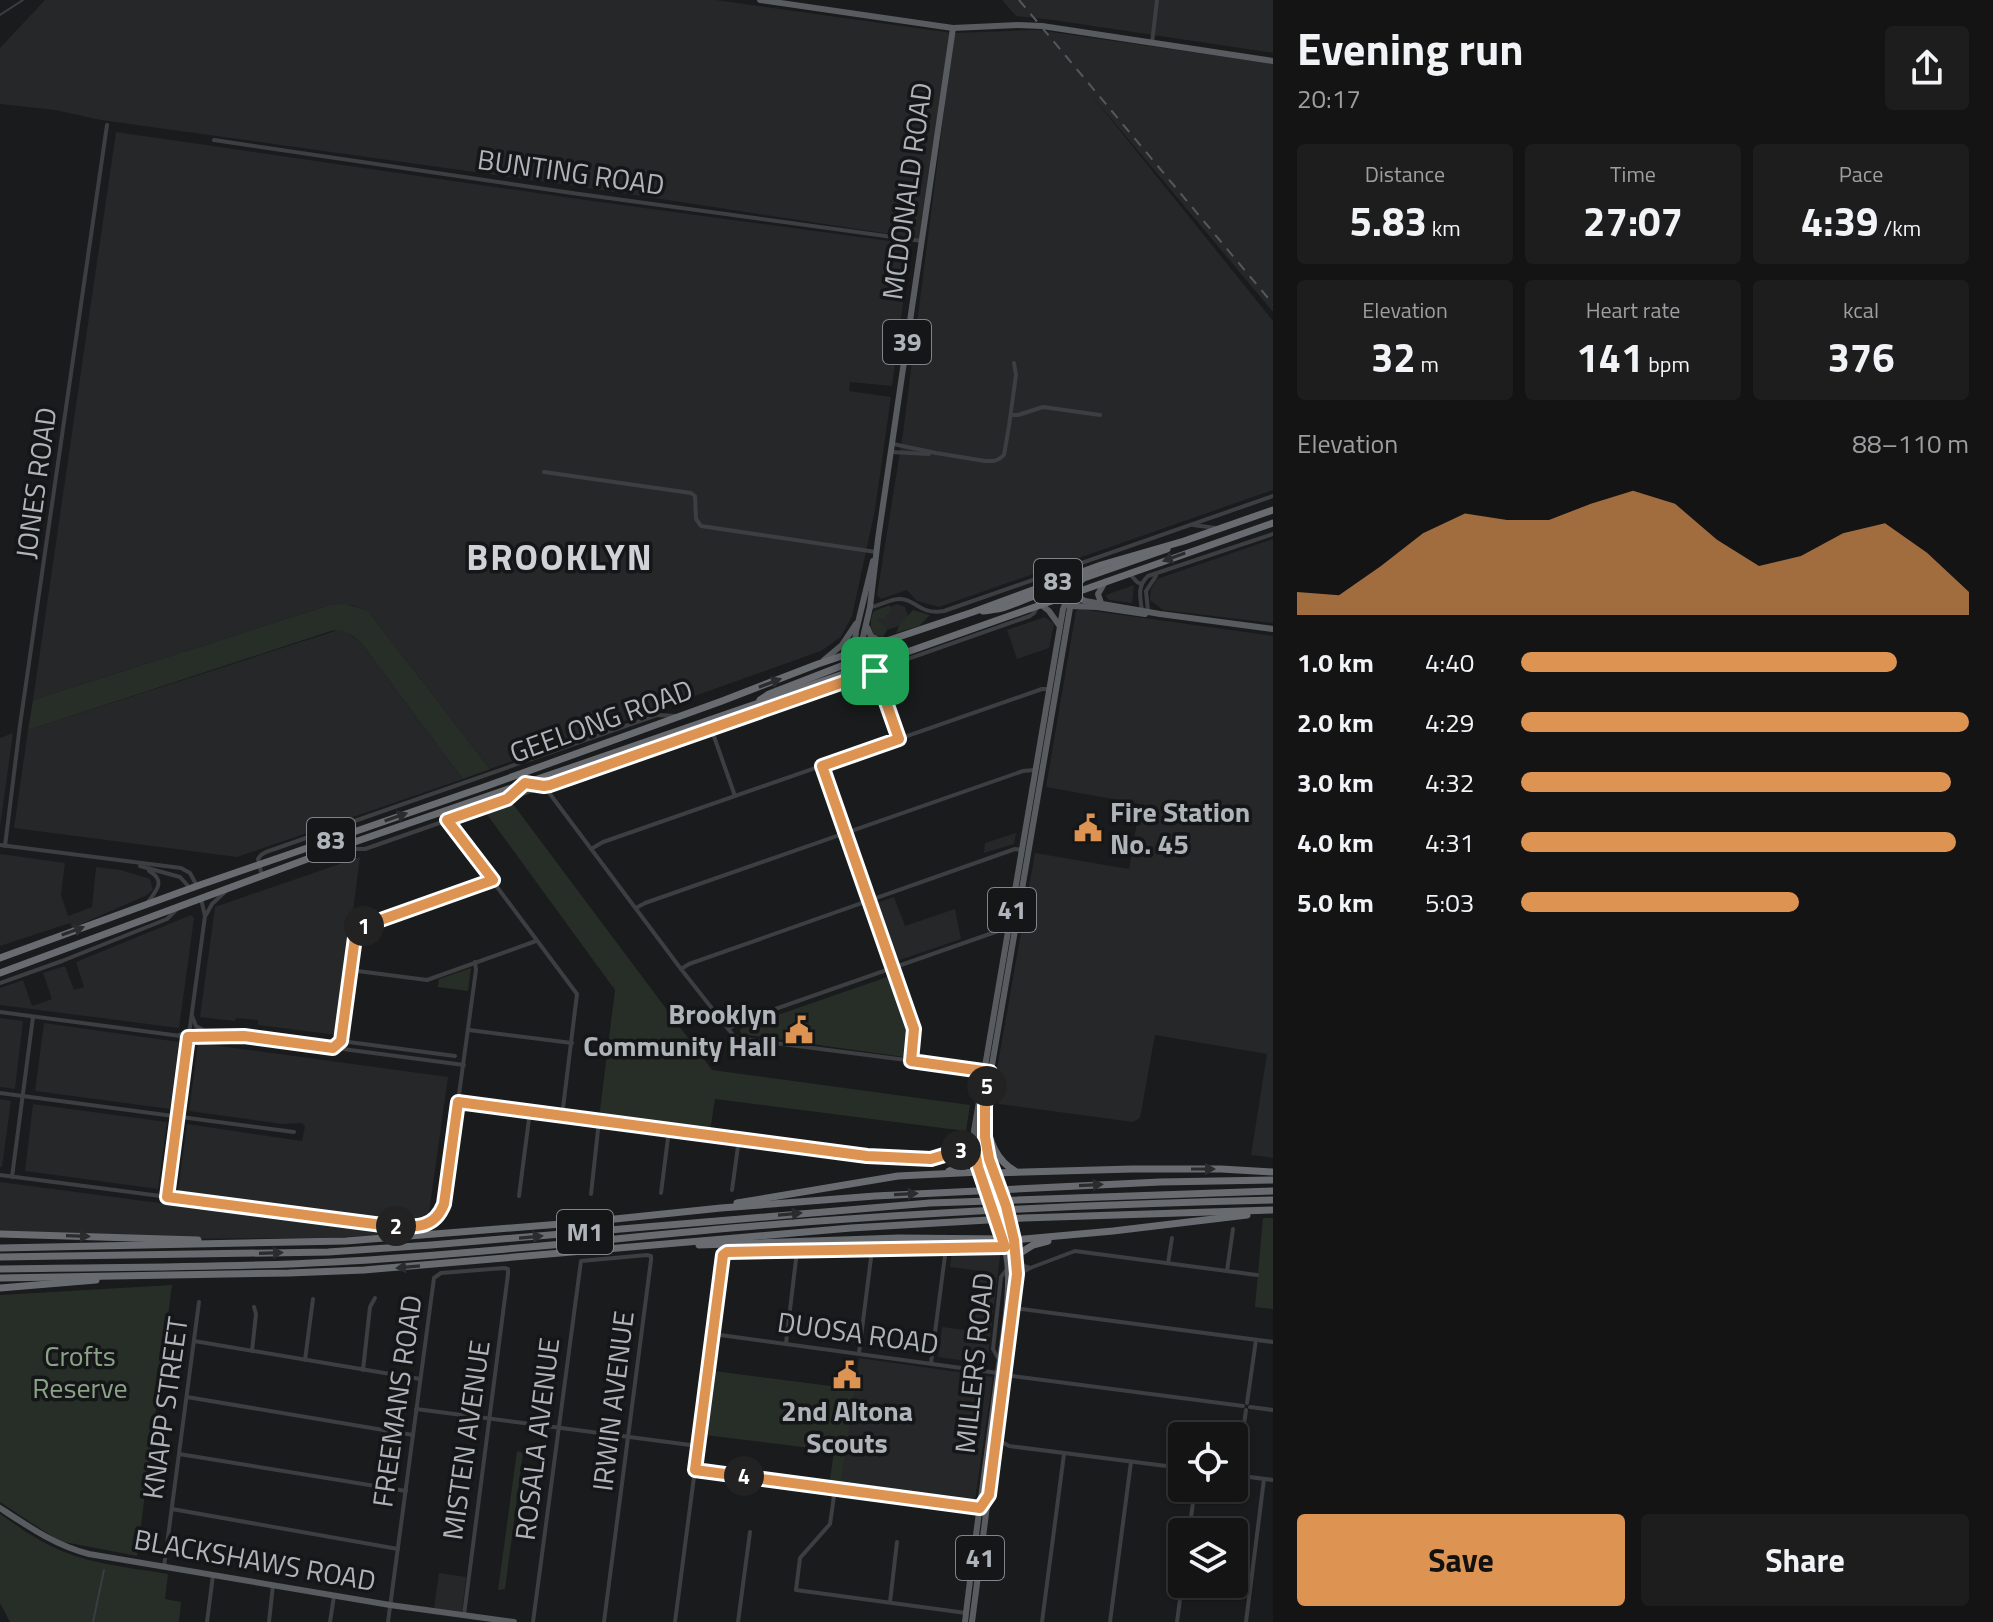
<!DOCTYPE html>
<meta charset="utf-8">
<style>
:root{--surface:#141415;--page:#1d1d1e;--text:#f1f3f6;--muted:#9d9ea0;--line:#333334;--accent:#dd9352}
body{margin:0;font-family:"Titillium Web",sans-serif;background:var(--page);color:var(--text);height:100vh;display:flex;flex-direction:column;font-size:30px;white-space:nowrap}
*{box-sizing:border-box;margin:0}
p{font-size:26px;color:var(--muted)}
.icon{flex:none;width:44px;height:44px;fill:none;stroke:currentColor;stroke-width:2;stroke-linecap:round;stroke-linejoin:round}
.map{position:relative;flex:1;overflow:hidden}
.panel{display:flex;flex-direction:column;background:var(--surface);width:720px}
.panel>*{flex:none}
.fabs{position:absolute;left:1168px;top:1422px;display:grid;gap:16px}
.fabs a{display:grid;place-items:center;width:80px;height:80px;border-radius:8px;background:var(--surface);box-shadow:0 2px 6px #0004,0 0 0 2px var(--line);font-size:40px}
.pin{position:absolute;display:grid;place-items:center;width:68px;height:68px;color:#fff;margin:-34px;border-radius:16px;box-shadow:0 4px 12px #0006}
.km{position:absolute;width:40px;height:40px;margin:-20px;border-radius:50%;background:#222;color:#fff;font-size:22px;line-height:40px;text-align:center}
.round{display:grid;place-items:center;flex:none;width:84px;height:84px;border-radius:8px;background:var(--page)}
.summary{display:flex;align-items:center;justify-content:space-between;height:136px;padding:0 24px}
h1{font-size:44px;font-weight:700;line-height:60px}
.figures{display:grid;grid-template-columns:repeat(3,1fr);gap:12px;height:136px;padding:8px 24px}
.figures div{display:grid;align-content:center;border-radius:8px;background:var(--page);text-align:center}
.figures b{font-size:40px;font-weight:700}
.figures small{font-size:22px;font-weight:400}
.figures p{font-size:22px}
.chart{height:224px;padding:16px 24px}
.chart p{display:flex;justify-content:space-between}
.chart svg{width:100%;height:144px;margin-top:8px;fill:var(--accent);opacity:.7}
.button{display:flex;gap:16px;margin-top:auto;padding:16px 24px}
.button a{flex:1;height:92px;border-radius:8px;background:var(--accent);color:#111;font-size:32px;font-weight:700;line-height:92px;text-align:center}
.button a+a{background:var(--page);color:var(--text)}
ul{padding:0 24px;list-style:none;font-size:26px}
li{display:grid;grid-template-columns:128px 96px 1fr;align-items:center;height:60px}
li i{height:20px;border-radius:10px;background:var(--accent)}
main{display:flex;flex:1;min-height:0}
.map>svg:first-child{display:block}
.built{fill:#262729}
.green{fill:#272e27}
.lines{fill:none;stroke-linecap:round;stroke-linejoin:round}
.stream{stroke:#363f44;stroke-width:2}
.minor{stroke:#3c3e41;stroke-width:4}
.major{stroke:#585b5f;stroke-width:6}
.highway{stroke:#686c71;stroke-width:7}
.rail{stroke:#55585b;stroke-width:2;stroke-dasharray:10 8;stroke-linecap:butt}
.oneway{fill:#2a2c2e}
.route-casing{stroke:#fff;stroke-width:16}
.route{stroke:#dd9352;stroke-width:10}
.labels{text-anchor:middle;stroke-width:7;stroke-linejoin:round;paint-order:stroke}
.shield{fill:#151617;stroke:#808589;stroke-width:2}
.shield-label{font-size:26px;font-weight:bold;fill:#aeb4ba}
.street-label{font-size:28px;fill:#aeb4ba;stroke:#151617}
.poi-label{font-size:28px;font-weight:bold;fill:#aeb4ba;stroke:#151617;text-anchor:start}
.park-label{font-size:28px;fill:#8ca288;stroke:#151617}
.district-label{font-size:36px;font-weight:bold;letter-spacing:2px;fill:#cfd2d7;stroke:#151617}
</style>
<main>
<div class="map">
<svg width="1273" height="1622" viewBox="0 0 1273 1622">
<rect width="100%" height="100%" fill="#1a1b1c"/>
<g class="built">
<path d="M45 0H716L952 33 923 239 582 187 101 120 55 110 0 104V48Z"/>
<path d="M1002 0H1273V53L1053 20 1016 16Z"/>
<path d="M1038 30 1273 64V312L1088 91 1273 321V490L939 607 917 601 907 590 881 599 877 595 903 433 954 33Z"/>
<path d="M116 132 578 199 911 244 892 386 850 382 849 391 891 397 875 510 852 616 841 637 821 651 490 769 371 615 365 610 351 605H330L33 700Z"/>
<path d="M1273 539V623L1163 610 1150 600 1151 589 1157 579Z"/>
<path d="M1134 585 1132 603 1109 600 1107 598 1106 595Z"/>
<path d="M897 604 905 607 910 622 879 633 875 613Z"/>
<path d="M1079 609 1273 636V1158L1251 1155 1267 1054 1155 1035 1140 1118 1133 1122 999 1104 997 1069 1035 853 1129 869 1140 804 1046 787 1076 611Z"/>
<path d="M1045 617 1054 624 1049 648 1017 659 1007 630Z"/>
<path d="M338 630 347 632 362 644 463 779 237 857 14 828 28 730Z"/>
<path d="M13 733 0 827V738Z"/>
<path d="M1016 833 1014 844 984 853 985 843Z"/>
<path d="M0 854 65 863 61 895 68 916 92 907 96 867 121 870 150 879 153 890 145 896 72 928 70 923 0 946Z"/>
<path d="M360 857 337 1035 258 1025V1020L236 1018 235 1021 200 1017 215 907Z"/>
<path d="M894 897 905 926 955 909 961 939 897 961 876 905 877 903Z"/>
<path d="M191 915 194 918 179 1028 0 1005V988L23 980 32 1006 52 999 43 973 65 966 74 990 84 987 76 962Z"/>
<path d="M0 1018 23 1021 15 1089 0 1087Z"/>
<path d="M44 1023 179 1042 170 1109 35 1091Z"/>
<path d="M198 1043 448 1077 429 1213 410 1222 178 1191 187 1124 302 1141 305 1126 302 1123 282 1124 189 1111Z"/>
<path d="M0 1099 11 1101 2 1167H0Z"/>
<path d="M33 1104 167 1122 158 1189 25 1171Z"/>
<path d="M0 1182 387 1233V1235L316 1238 145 1239 0 1235Z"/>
<path d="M997 1252 1000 1256 987 1364 938 1357 942 1327 973 1331 981 1271 950 1267 952 1253Z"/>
<path d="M859 1358 993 1377 974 1507 840 1488Z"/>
<path d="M439 1573 466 1577 462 1612 434 1608Z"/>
</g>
<g class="green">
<path d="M345 604 366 610 371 615 490 769 463 779 362 644C352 635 346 629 331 631L28 730 33 700 330 605Z"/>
<path d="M890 605 891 612 884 619H878V622L881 623 887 630 883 637 875 636C870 628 869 620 874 611Z"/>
<path d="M913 610 930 615 919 626 896 633 899 626Z"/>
<path d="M513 804 712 1070 970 1105 966 1131 715 1099 710 1132 599 1118 615 990 486 813Z"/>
<path d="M471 968 468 991 438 987 439 979Z"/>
<path d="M893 975 912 1032 911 1058 741 1034 740 1030 743 1027Z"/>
<path d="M1263 1218H1273V1309L1255 1307Z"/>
<path d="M172 1285 137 1556 59 1541 0 1502V1295Z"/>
<path d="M714 1371 855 1389 840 1488 829 1485 834 1451 705 1435Z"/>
<path d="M517 1451 523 1453 505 1589 498 1590Z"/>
<path d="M0 1514C15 1524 31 1536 47 1544 84 1564 128 1567 168 1574L165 1599 181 1602 179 1622H10L0 1603Z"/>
</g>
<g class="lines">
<g class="stream">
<path d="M0 15 23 0"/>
<path d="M93 1622 104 1570"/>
</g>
<g class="minor">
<path d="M1152 43 1157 0"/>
<path d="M214 140 572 193 922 241"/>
<path d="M1011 415H1018L1043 407 1100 415"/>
<path d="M893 444 936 453 985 461H994L999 459 1004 455 1009 426 1016 375 1014 363"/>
<path d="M891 452 929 454"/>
<path d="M544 472 691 493 695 496 696 519 701 526 876 552"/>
<path d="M1193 525 1216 528"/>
<path d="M1129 573 1137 582 1141 584"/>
<path d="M870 607C880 606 891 598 901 599 917 600 919 615 944 611L1273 496"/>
<path d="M1142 610C1140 597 1137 586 1148 576L1273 534"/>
<path d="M1148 611 1146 591 1156 576"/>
<path d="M875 671 899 739"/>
<path d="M711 728 735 796"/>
<path d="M822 766 914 1031 911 1061"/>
<path d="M533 784 544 786 550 785 1030 616 1034 613 1037 607"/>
<path d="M544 786 681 969 733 1035 743 1039 984 1070"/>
<path d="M508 799 536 789"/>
<path d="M447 820 577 994 562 1116"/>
<path d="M0 845 181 868 190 873 197 886"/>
<path d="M5 846 20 725 107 125"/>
<path d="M343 849H365L505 800 518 789"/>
<path d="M591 849 603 842 1042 689H1049"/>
<path d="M140 866 180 877 190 888"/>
<path d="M262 876 258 859 261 855 266 852 657 715 676 716"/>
<path d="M148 902C157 890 166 880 149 871"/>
<path d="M636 908 645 903 1023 771 1034 770"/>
<path d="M206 915 212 904 226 891"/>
<path d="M681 969 689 964 1015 849 1022 850"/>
<path d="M350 970 427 980 536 941"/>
<path d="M0 983 62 961 167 919 177 909"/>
<path d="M0 1012 188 1037 244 1036 464 1065"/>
<path d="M192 1016 196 1026 203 1030"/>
<path d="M728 1029 741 1021 1001 930H1008"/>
<path d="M469 1030 572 1043"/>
<path d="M179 1035C195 1030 214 1030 230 1033"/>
<path d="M341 1041 455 1056"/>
<path d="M335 1047 341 1041 356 930 361 927 493 880"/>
<path d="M0 1093 294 1132"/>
<path d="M458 1102 867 1156 931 1159 986 1144"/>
<path d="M0 1175 390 1226C413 1227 435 1230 444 1204L476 970 475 962"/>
<path d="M12 1177 33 1017"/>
<path d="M732 1190 739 1139"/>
<path d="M661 1193 669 1130"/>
<path d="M591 1194 599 1121"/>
<path d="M519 1196 530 1111"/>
<path d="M167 1197 205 916 201 899"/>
<path d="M1017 1257 1024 1266 1030 1268"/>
<path d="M1168 1263 1172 1238"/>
<path d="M1227 1271 1233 1229"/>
<path d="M1018 1278 1023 1272 1030 1268 1075 1251 1257 1275"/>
<path d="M1014 1308 1273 1342"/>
<path d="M713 1334 998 1373"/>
<path d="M194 1341 420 1379"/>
<path d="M786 1343 797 1251"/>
<path d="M252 1351 256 1314 254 1307"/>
<path d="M859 1353 872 1250"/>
<path d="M998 1358 993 1349 1001 1277 1008 1268"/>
<path d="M305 1360 313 1299"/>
<path d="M931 1363 946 1248"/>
<path d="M363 1370 370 1307 375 1298"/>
<path d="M1005 1375 1243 1406"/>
<path d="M187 1397 413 1435"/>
<path d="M1247 1403 1256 1340"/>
<path d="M1250 1407 1273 1410"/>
<path d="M416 1409 698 1446"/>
<path d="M998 1432 1002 1442 1009 1446 1182 1468"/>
<path d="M179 1454 406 1491"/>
<path d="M695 1470 974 1508 981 1507"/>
<path d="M1234 1475 1273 1480"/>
<path d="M1237 1476 1246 1410"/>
<path d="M835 1489 830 1524 800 1558 796 1590 966 1613"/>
<path d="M172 1509 398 1549"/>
<path d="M1189 1532 1195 1488"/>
<path d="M164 1567 199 1302"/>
<path d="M890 1602 897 1542"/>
<path d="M207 1622 213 1575"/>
<path d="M269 1622 273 1585"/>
<path d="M330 1622 334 1596"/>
<path d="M388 1622 434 1278 441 1273 504 1268 508 1269V1274L464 1615"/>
<path d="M533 1622 581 1261 647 1255 651 1256V1260L604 1622"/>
<path d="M675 1622 723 1255 725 1252 1005 1247"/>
<path d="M738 1622 750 1532"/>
<path d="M1042 1622 1064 1454"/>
<path d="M1110 1622 1131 1462"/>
<path d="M1177 1622 1182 1584"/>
<path d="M1246 1622 1264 1479"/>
</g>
<g class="major">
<path d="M760 0 953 28 1018 25 1042 26 1273 61"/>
<path d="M1070 593 1085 601 1160 614 1273 629"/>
<path d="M1101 603 1098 594 1105 582"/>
<path d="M1040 604 1049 611 1059 625"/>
<path d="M1070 606 1097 607 1145 614"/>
<path d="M867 627 871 636 881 642"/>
<path d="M859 650 855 642 856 631 873 561"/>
<path d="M860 650 870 607 878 539 953 28"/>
<path d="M824 660 842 645 856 624"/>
<path d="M0 1508C29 1527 55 1545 89 1554L390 1605 514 1622"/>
<path d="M965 1622C974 1543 986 1465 996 1387 1001 1349 1009 1310 1008 1272 1006 1222 975 1180 974 1131L1063 609 1069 594"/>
<path d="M972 1622 1017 1274 1014 1240 986 1144 985 1106 1070 608V593"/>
</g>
<g class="highway">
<path d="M1069 593 1076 584 1084 578 1167 549"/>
<path d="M983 611C989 610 996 610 1002 608 1024 602 1047 585 1070 593"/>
<path d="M859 650 866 656 886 658"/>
<path d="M760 700 769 694 849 663 856 657 860 650"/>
<path d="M0 958 197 886 484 787 722 701 818 664 973 612 1101 565 1184 541 1273 510"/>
<path d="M0 973 337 848 890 658 1273 523"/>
<path d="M984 1118C990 1139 994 1159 1015 1171"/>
<path d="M949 1171 971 1163 976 1156"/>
<path d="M993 1173 1132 1169H1221L1273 1172"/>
<path d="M737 1203 898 1176 980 1172"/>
<path d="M0 1234 198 1240"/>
<path d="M1014 1240 1113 1231 1247 1215"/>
<path d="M699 1245 899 1238 1003 1239"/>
<path d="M0 1248 346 1241 586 1222 721 1208 875 1196 1160 1182 1273 1180"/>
<path d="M1017 1255 1033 1245 1048 1241"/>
<path d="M0 1257 328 1252 431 1245 930 1203 1273 1191"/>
<path d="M0 1269C111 1267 222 1268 333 1262 483 1254 631 1236 780 1224 944 1211 1108 1204 1273 1200"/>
<path d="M0 1278 289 1273 364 1270 851 1228 1024 1218 1273 1210"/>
<path d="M0 1288 96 1280"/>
</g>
<path class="rail" d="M1019 0 1273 304"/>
</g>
<defs><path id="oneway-solid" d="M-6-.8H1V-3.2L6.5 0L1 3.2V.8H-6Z" transform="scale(2)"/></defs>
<g class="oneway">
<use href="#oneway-solid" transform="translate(1174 557) rotate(160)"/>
<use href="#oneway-solid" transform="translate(770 683) rotate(-21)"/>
<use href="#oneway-solid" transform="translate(396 817) rotate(-19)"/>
<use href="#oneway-solid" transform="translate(73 931) rotate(-20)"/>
<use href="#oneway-solid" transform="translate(1203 1169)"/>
<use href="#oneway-solid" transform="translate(1091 1185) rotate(-3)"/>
<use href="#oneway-solid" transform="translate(906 1194) rotate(-3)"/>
<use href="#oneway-solid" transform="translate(790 1214) rotate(-5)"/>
<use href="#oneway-solid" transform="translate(78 1236) rotate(2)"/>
<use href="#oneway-solid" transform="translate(531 1237) rotate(-5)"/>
<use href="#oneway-solid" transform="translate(271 1253) rotate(-2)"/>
<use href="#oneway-solid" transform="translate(408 1267) rotate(175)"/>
</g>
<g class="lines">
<defs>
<path id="route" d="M875 671 899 739 822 766 914 1029 911 1061 990 1072 985 1106V1137L989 1159 1006 1206 1014 1240 1017 1274 989 1495 980 1508 695 1470 723 1255 727 1252 1005 1247 978 1167 974 1146 931 1159 867 1156 458 1102 444 1204C434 1230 414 1227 390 1226L167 1197 188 1037 244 1036 333 1048 341 1041 356 930 361 927 493 880 447 820 507 799 525 783 544 786 550 785Z"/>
</defs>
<use href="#route" class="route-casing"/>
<use href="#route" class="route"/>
</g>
<defs>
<symbol id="civic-bare" viewBox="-9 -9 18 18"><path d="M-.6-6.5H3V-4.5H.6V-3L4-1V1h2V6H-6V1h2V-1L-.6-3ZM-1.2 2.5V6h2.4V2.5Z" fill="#dd9352" stroke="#151617" stroke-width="2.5" paint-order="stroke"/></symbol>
</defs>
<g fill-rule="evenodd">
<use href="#civic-bare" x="1068" y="808" width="40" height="40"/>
<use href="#civic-bare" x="779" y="1010" width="40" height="40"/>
<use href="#civic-bare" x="827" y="1355" width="40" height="40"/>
</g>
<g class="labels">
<g class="shield">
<rect x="883" y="320" width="48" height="44" rx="6"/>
<rect x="1034" y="559" width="48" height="44" rx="6"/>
<rect x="307" y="818" width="48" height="44" rx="6"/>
<rect x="988" y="888" width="48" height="44" rx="6"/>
<rect x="557" y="1210" width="56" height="44" rx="6"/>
<rect x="956" y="1536" width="48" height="44" rx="6"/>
</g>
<g class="shield-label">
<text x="907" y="351">39</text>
<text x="1058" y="590">83</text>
<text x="331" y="849">83</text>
<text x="1012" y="919">41</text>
<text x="585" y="1241">M1</text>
<text x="980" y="1567">41</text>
</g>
<g class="street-label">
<text transform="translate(571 172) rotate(8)" y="10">BUNTING ROAD</text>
<text transform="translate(907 191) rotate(-82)" y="10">MCDONALD ROAD</text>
<text transform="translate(36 483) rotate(-82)" y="10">JONES ROAD</text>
<text transform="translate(601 721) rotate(-20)" y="10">GEELONG ROAD</text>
<text transform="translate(858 1333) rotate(8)" y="10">DUOSA ROAD</text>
<text transform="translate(974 1363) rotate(-84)" y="10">MILLERS ROAD</text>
<text transform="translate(397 1401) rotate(-82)" y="10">FREEMANS ROAD</text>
<text transform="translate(613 1401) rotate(-83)" y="10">IRWIN AVENUE</text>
<text transform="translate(165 1408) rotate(-82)" y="10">KNAPP STREET</text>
<text transform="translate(537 1439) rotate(-83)" y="10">ROSALA AVENUE</text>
<text transform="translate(466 1440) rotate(-82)" y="10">MISTEN AVENUE</text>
<text transform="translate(255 1560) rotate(10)" y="10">BLACKSHAWS ROAD</text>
</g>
<g class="poi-label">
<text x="1110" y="822">Fire Station<tspan x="1110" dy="32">No. 45</tspan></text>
<text x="777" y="1024" text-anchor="end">Brooklyn<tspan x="777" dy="32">Community Hall</tspan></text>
<text x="847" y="1421" text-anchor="middle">2nd Altona<tspan x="847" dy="32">Scouts</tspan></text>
</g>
<g class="park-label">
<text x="80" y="1366">Crofts<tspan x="80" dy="32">Reserve</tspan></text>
</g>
<g class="district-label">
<text x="560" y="570">BROOKLYN</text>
</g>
</g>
</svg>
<div class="fabs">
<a><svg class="icon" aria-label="locate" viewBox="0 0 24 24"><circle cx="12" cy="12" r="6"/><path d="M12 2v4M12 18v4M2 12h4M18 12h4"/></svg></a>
<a><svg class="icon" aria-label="layers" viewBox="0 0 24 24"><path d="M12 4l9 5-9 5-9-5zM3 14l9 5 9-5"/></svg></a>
</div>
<div class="pin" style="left:875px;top:671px;background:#1e9e55"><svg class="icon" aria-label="arrive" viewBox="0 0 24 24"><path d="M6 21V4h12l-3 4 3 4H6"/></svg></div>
<b class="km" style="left:364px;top:926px">1</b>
<b class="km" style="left:396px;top:1226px">2</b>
<b class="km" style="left:961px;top:1150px">3</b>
<b class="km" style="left:744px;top:1476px">4</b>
<b class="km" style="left:987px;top:1086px">5</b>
</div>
<section class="panel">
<div class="summary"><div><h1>Evening run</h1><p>20:17</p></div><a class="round"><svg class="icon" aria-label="share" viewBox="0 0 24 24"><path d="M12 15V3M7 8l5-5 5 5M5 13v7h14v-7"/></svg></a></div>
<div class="figures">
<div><p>Distance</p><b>5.83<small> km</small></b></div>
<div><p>Time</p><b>27:07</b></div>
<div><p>Pace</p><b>4:39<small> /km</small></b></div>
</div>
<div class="figures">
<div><p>Elevation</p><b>32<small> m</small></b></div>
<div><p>Heart rate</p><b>141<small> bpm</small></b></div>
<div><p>kcal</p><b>376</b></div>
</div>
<div class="chart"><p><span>Elevation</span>88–110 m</p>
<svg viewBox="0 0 160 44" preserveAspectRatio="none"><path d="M0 44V37L10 38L20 29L30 19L40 13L50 15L60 15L70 10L80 6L90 10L100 21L110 29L120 26L130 19L140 16L150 25L160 37V44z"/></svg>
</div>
<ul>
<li><b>1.0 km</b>4:40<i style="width:84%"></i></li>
<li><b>2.0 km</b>4:29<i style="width:100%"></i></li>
<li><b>3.0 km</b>4:32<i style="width:96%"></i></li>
<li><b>4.0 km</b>4:31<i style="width:97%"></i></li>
<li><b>5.0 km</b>5:03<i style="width:62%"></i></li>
</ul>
<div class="button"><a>Save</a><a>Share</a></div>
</section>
</main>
